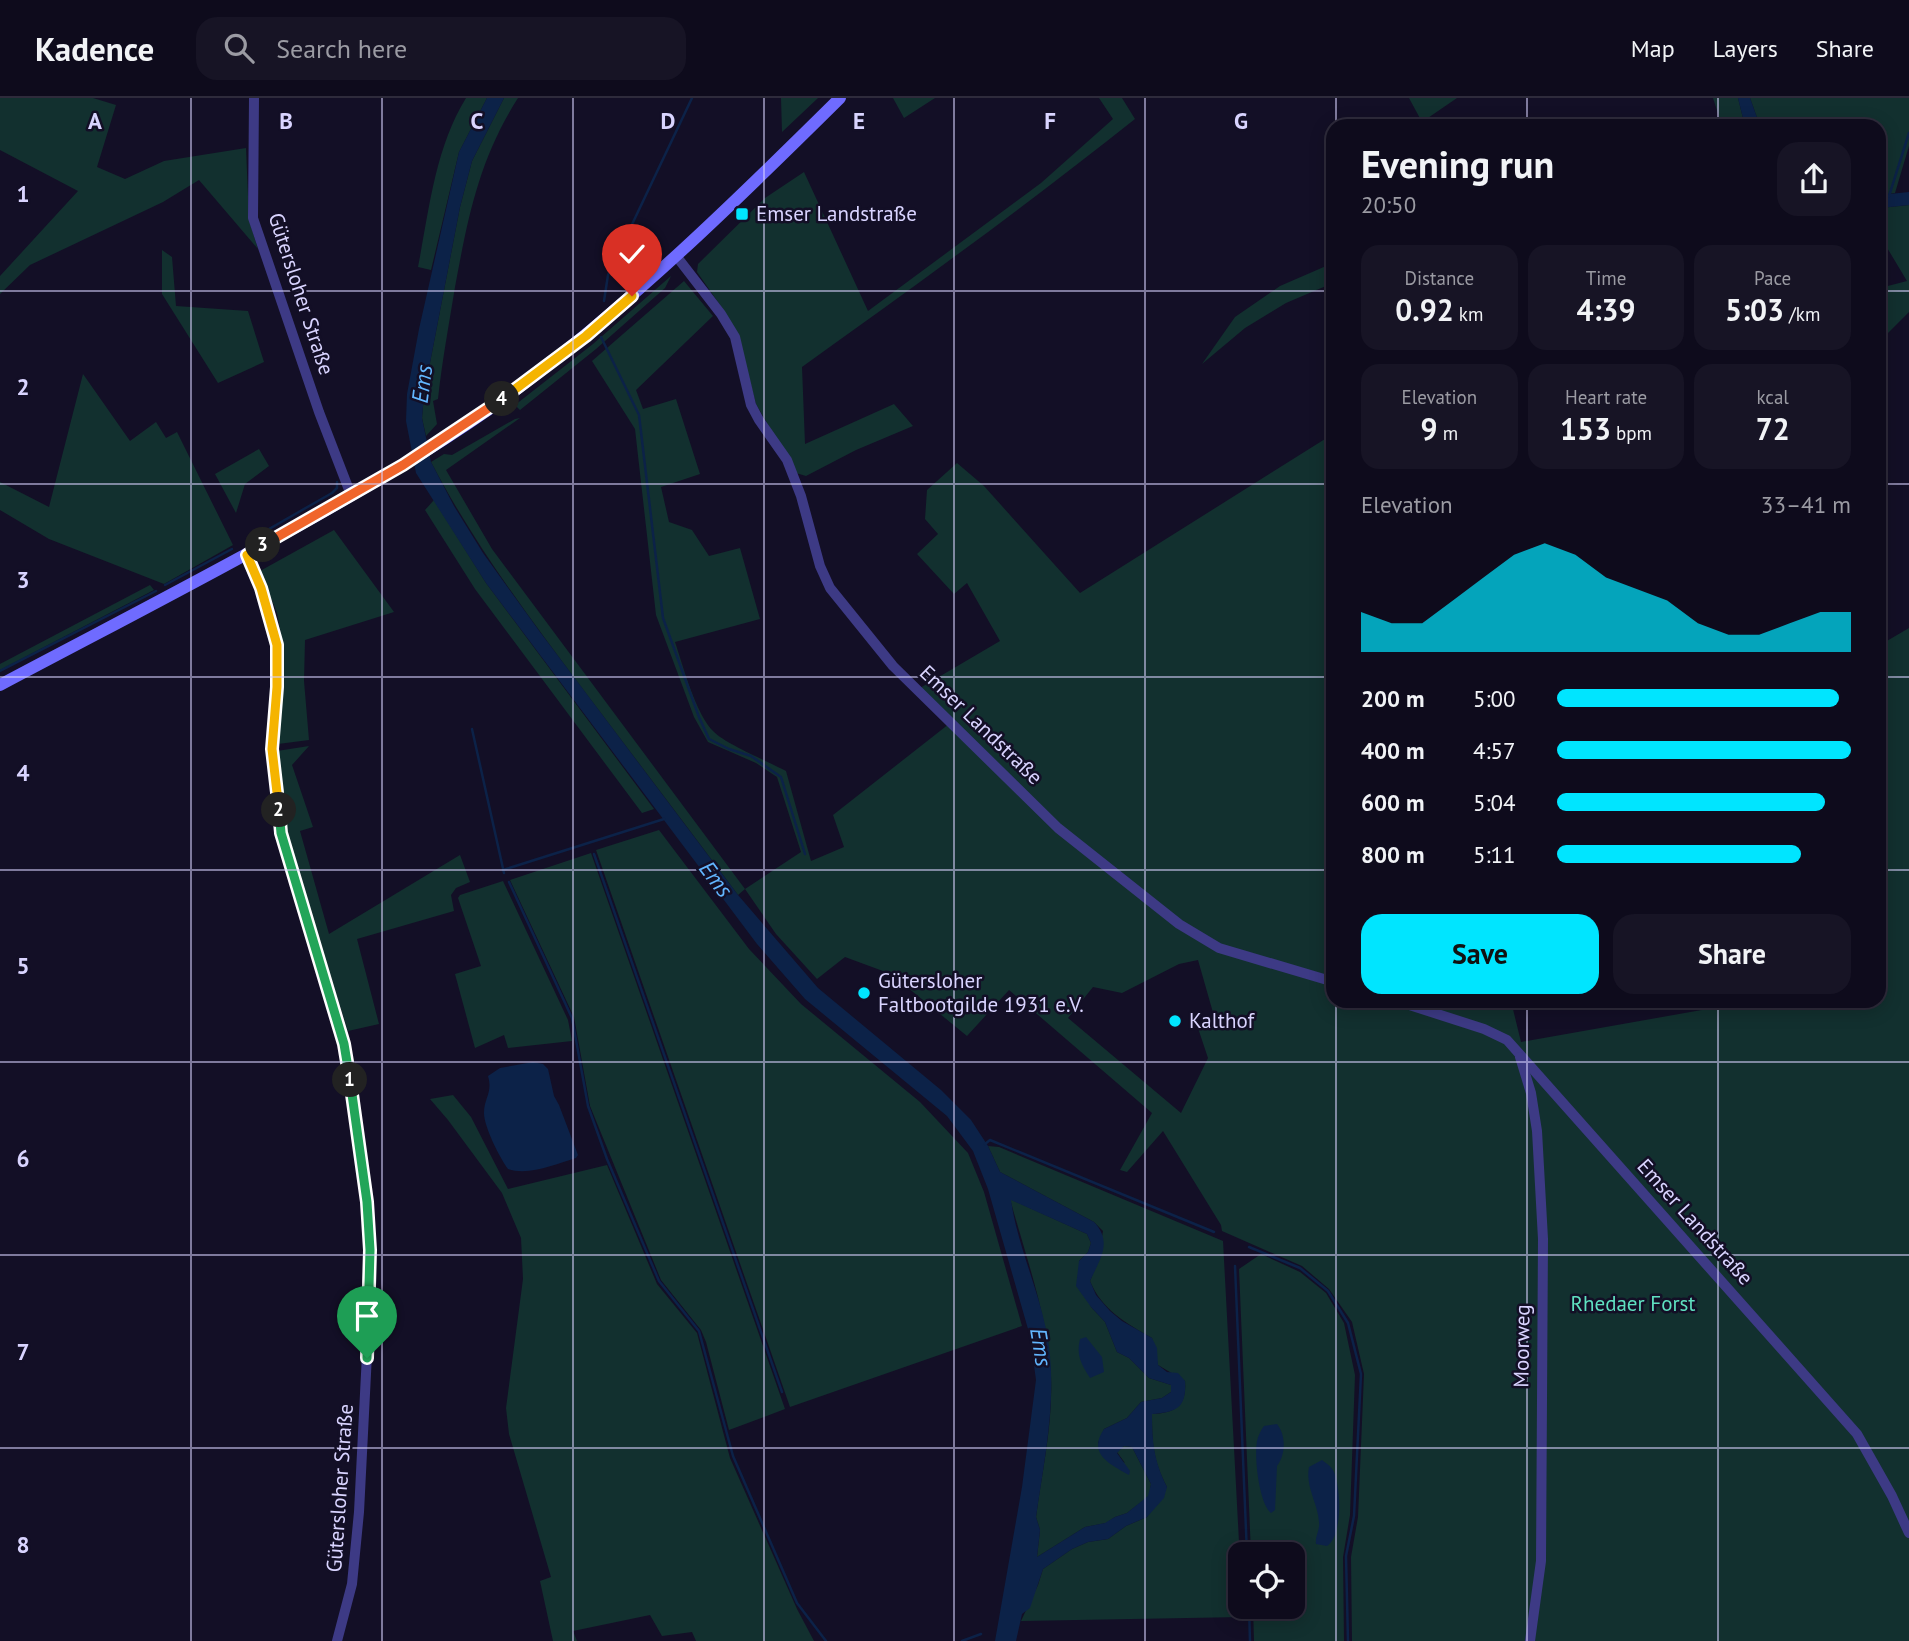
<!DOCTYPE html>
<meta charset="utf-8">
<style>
:root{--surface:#0e0b1c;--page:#171425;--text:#f1f3f6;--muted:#9b9ba3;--line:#2e2b3b;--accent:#00e5ff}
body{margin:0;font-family:"PT Sans",sans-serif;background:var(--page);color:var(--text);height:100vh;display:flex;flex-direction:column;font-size:26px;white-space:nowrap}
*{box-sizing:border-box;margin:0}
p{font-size:23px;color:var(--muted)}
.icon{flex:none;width:38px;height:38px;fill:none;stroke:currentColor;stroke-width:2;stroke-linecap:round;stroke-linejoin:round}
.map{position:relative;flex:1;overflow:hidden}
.side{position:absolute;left:1326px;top:21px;width:560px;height:889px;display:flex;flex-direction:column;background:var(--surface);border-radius:21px;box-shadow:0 4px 18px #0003,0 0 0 2px var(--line)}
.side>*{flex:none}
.buttons{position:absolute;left:1228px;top:1444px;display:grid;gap:14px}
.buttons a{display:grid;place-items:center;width:77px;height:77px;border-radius:14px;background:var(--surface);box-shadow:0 4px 18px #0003,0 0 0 2px var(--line);font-size:35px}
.pin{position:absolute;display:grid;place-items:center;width:60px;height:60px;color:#fff;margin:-72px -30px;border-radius:50% 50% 50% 0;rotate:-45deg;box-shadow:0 0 7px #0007}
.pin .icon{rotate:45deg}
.km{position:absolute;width:35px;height:35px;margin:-18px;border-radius:50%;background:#222;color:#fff;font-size:19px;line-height:35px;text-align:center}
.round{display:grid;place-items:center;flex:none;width:74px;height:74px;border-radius:21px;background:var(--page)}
.overview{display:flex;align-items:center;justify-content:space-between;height:119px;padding:0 35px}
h1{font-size:38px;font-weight:600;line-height:52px}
.figures{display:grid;grid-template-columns:repeat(3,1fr);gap:10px;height:119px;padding:7px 35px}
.figures div{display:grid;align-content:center;border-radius:18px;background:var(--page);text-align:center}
.figures b{font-size:30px;font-weight:600}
.figures small{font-size:19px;font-weight:400}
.figures p{font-size:19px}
.chart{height:196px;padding:14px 35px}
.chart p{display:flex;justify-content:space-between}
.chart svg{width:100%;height:126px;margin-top:7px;fill:var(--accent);opacity:.7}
.primary-button{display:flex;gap:14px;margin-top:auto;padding:14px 35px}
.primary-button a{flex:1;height:80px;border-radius:21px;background:var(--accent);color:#111;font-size:28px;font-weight:600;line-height:80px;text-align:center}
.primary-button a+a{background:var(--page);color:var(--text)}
ul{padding:0 35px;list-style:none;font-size:23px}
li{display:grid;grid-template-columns:112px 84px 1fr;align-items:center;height:52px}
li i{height:18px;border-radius:9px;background:var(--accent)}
header{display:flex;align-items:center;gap:42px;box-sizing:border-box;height:98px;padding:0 35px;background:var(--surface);border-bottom:2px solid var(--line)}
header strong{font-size:33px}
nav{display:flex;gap:38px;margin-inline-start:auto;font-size:24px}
.search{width:490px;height:63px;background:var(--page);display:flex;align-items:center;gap:18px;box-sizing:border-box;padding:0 24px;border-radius:21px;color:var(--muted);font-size:26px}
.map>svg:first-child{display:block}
.green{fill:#12302f;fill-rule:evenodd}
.water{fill:#0c2248;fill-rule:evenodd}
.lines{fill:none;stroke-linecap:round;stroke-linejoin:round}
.stream{stroke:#0c2248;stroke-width:2.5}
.street{stroke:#3d3a85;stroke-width:10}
.secondary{stroke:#6f6bff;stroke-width:12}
.split-1-casing{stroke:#fff;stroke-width:14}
.split-2-casing{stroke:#fff;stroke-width:14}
.split-3-casing{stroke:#fff;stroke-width:14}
.split-4-casing{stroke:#fff;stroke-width:14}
.split-5-casing{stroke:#fff;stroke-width:14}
.split-1{stroke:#22a559;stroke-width:9}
.split-2{stroke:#22a559;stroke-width:9}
.split-3{stroke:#f5b400;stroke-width:9}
.split-4{stroke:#f0652b;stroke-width:9}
.split-5{stroke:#f5b400;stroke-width:9}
.grid{fill:none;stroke:#d9d4ff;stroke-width:2;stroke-opacity:0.55}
.poi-dot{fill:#00e5ff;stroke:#130f26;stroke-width:2.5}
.labels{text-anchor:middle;stroke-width:5;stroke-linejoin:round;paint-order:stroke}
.poi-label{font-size:21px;fill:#d9d4ff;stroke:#130f26;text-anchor:start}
.street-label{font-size:21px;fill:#d9d4ff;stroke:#130f26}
.park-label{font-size:21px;fill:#5fe0c0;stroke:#130f26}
.water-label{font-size:23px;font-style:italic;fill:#62b6ff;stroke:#130f26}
.grid-label{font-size:23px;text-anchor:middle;font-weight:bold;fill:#d9d4ff;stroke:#130f26;stroke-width:5;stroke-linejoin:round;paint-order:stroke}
</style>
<header>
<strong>Kadence</strong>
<div class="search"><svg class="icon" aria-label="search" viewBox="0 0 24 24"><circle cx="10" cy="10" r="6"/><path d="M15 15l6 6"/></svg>Search here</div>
<nav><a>Map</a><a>Layers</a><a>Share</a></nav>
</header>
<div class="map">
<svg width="1909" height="1543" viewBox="0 0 1909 1543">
<rect width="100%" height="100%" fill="#130f26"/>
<g class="green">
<path d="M0 0H93L116 7 97 69 125 81 164 63 246 50 249 122 258 151 199 82 163 104 30 167 0 196V178L78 93 0 52Z"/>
<path d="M466 0H487L459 54 431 172 418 169C429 113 435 50 466 0Z"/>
<path d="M504 0H518C479 61 468 119 455 189 449 226 442 264 438 301L433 303 437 326 426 338 422 320 424 296 460 109 472 63Z"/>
<path d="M781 0H818L782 34Z"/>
<path d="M893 0H935L904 20Z"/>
<path d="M1099 0H1122L1135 21C1027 107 915 188 802 269L805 346 894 306 913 328 856 352 806 378 796 375 756 306 738 238 725 214 697 174 698 166 765 100 804 74 868 213 1041 85 1113 21Z"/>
<path d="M1409 0H1457L1422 24Z"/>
<path d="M1713 0H1738L1745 28H1722Z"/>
<path d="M1750 0H1909V48L1895 95 1880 97V28H1760Z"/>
<path d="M1909 107V214L1880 243V190L1907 183 1880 138V110Z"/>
<path d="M162 152 172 159 176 208 248 213 264 264 218 285 162 196Z"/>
<path d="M1333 165V185L1286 205 1245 230 1202 266 1235 219 1280 188Z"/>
<path d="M671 178 665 190 596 251 520 312 515 307 593 246Z"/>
<path d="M684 183 713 218 636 292 643 311 676 301 700 376 661 389 669 424 692 432 709 458 740 450 760 521 675 544C683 568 696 617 714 634 726 646 769 664 786 673L811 763 844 749 833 717 954 622 920 590 1000 543 967 485 954 496 917 456 938 436 925 421 927 392 957 365 984 388 1080 495 1333 336 1334 903H1511L1521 944 1713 910 1728 903H1880V547L1909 530V1543H1352L1351 1459 1358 1419 1364 1276 1352 1224 1329 1191 1302 1168 1222 1133 1221 1127 1163 1033 1127 1074 1120 1072 1152 1015 1009 892 967 938 891 876 845 859 817 881 776 836 745 791 738 797C688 730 638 664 588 598 531 522 475 448 431 364L444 356 452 357 515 321 520 320 446 372 492 451 745 791 801 754 777 679 756 665 708 644 694 619 656 517 635 331 592 263ZM1198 862 1216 925 1198 930 1208 960 1181 1015 1068 920 1093 889 1122 895 1179 866Z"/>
<path d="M83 276 130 343 156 324 166 340 177 334 233 447 164 486 49 441 0 412V384L49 409Z"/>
<path d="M259 351 269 368 245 386 236 415 215 376Z"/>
<path d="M434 402 486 485 654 711 642 715 475 491 425 412Z"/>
<path d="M334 432 394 514 305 542 304 583 309 642 278 646 283 547 277 515 260 473Z"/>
<path d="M150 487 154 492 0 572V566Z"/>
<path d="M309 648 292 667 313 729 300 733 329 836 460 757 470 784 456 790 451 797 454 813 357 841 379 926 348 933 285 735 277 653Z"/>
<path d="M659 732 749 851 801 906 920 1004 968 1055 984 1094 1022 1228 790 1309 596 752Z"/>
<path d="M591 755 785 1311 729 1332 706 1244 701 1232 661 1182 590 1008 574 919 510 782Z"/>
<path d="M503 783 568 922 572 943 508 950 504 937 475 950 455 876 481 868 458 800 460 797Z"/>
<path d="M453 997 471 1019 508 1091 607 1067 657 1186 697 1235 730 1360 797 1511 814 1543H696L692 1534 662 1538 650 1517 573 1533 577 1543H553L540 1483 551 1479 509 1336 506 1310 523 1181 521 1140 502 1095 448 1022 430 1001Z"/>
<path d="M988 1048 999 1049 1223 1143 1243 1519 1021 1523 1038 1487 1043 1471 1072 1451 1088 1444 1108 1441 1126 1428 1147 1419 1167 1389C1153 1362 1152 1345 1152 1316 1174 1315 1187 1309 1185 1283L1158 1267 1152 1240C1126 1225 1102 1212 1090 1183L1097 1166 1103 1133 1094 1124 1000 1074Z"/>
<path d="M1010 1101 1087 1136 1091 1145 1088 1154 1079 1163 1091 1209 1105 1224 1117 1254 1129 1260 1149 1280 1171 1287V1294L1162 1300 1141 1304 1127 1320 1104 1331 1098 1345 1125 1365 1117 1354 1124 1348 1132 1349 1151 1386 1149 1398 1127 1415 1115 1419 1106 1425 1085 1429 1037 1459 1040 1432 1036 1419C1042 1373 1053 1326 1051 1279 1048 1219 1026 1159 1010 1101Z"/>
<path d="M1261 1156 1300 1174 1326 1195 1344 1225 1355 1277 1350 1417 1343 1459 1344 1543H1254L1253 1509 1293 1508V1456H1251L1239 1171Z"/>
</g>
<g class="water">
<path d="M487 0H504L472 63 460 109 424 296 422 320 431 364 454 408 483 455 540 534 738 797 818 890 941 992 971 1022 988 1048 1000 1074 1094 1124C1113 1144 1100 1161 1090 1183L1096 1197 1110 1213 1122 1223 1152 1240 1157 1250 1158 1267 1167 1274 1178 1275 1185 1283C1187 1311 1175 1314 1152 1316 1152 1343 1154 1364 1167 1389L1164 1400 1147 1419 1126 1428 1108 1441 1088 1444 1072 1451 1043 1471 1030 1510 1022 1516 1016 1543H995L1022 1389 1036 1282 1030 1238 988 1091 973 1053 947 1018 805 901 757 846 486 485 416 375 406 323 407 296 419 231 459 54ZM1011 1102 1087 1136 1091 1145 1088 1154 1079 1163 1076 1188 1091 1209 1105 1224 1117 1254 1129 1260 1149 1280 1171 1287V1294L1162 1300 1141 1304 1127 1320 1104 1331C1087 1356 1110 1366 1129 1377L1130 1373 1117 1355 1124 1348 1132 1349 1151 1386 1148 1398 1127 1415 1115 1419 1105 1425 1085 1429 1037 1459 1040 1432 1036 1419C1045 1357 1059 1293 1046 1231 1037 1188 1017 1145 1011 1102Z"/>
<path d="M1738 0H1750L1760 28H1745Z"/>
<path d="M1909 94V107L1880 110V97Z"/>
<path d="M533 964 543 966 548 971 554 998 559 1007 578 1057 576 1060C556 1066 529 1078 508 1071 500 1060 484 1029 484 1015 484 1000 493 995 488 978L500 970Z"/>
<path d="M1086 1239 1102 1259 1104 1274 1090 1280C1081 1266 1076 1257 1080 1241Z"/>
<path d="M1277 1326C1286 1337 1286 1356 1277 1368L1275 1412 1271 1415C1259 1405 1254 1359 1257 1343 1258 1338 1261 1332 1264 1328Z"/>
<path d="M1322 1362C1327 1366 1331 1368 1334 1374 1341 1390 1343 1438 1327 1448L1316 1446C1315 1437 1320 1433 1319 1424 1318 1405 1305 1389 1309 1369Z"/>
</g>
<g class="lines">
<g class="stream">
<path d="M1889 98 1909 35"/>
<path d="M604 203 608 177 692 0"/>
<path d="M601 239 639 317 663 520 699 619 709 641 729 651 751 658 781 679 805 756"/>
<path d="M248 443 332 395 337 390V384"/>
<path d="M165 487 232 451"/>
<path d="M0 573 156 493"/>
<path d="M472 631 504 775"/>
<path d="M594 756 782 1294"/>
<path d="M503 772 664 721"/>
<path d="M509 784 572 920 588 1008 607 1061 659 1183 699 1233 733 1358 797 1505 826 1543"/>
<path d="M985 1046 990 1042 1214 1134"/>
<path d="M1249 1149 1300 1170 1328 1193 1348 1225 1361 1276 1354 1418 1346 1458 1348 1543"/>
<path d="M1235 1168 1247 1456"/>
<path d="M1249 1508 1250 1543"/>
<path d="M962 1543 981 1536"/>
</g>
<g class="street">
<path d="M254 0 253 120 319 314 351 397"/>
<path d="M677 159 721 216 735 239 751 307 759 322 787 362 801 398 820 468 830 490 893 568 1058 730 1179 826 1219 850 1334 884"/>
<path d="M247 457 261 490 277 547V589L272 651 280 735 344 946 367 1104 371 1177 359 1414 352 1486 337 1543"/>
<path d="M1397 903 1484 931 1507 942 1857 1336 1892 1398 1909 1435"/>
<path d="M1520 959 1531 995 1537 1033 1543 1141 1541 1463 1530 1543"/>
</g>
<path class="secondary" d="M0 587C109 529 219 473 326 412 390 375 455 337 514 293 632 205 736 103 840 0"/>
</g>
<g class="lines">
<defs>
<path id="split-1" d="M350 982 367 1104 370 1152 367 1260"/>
<path id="split-2" d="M279 712 281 735 344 946 350 982"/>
<path id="split-3" d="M263 447 247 457 261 490 277 547V589L272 651 279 712"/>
<path id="split-4" d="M263 447 403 367 502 301"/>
<path id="split-5" d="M502 301 586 238 632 198"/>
</defs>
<use href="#split-1" class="split-1-casing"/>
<use href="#split-2" class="split-2-casing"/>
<use href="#split-3" class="split-3-casing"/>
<use href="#split-4" class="split-4-casing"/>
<use href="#split-5" class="split-5-casing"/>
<use href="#split-1" class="split-1"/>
<use href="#split-2" class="split-2"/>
<use href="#split-3" class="split-3"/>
<use href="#split-4" class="split-4"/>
<use href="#split-5" class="split-5"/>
</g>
<path class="grid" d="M191 0V1543M382 0V1543M573 0V1543M764 0V1543M954 0V1543M1145 0V1543M1336 0V28M1527 0V28M1718 0V28M0 193H1334M1880 193H1909M0 386H1334M1880 386H1909M0 579H1334M1880 579H1909M0 772H1334M1880 772H1909M1336 903V1543M1527 903V1543M1718 903V1543M0 964H1909M0 1157H1909M0 1350H1909"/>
<g class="poi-dot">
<rect x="735" y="109" width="14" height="14" rx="3.5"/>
<circle cx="864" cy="895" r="7"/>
<circle cx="1175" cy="923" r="7"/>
</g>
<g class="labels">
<g class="poi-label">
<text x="756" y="123">Emser Landstraße</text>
<text x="878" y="890">Gütersloher<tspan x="878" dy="24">Faltbootgilde 1931 e.V.</tspan></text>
<text x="1189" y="930">Kalthof</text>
</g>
<g class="street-label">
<text transform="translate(301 196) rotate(72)" y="7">Gütersloher Straße</text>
<text transform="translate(981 627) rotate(44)" y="7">Emser Landstraße</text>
<text transform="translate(1695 1124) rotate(48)" y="7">Emser Landstraße</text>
<text transform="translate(1522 1248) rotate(-89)" y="7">Moorweg</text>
<text transform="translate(340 1390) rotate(-86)" y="7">Gütersloher Straße</text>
</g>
<g class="park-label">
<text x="1633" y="1213">Rhedaer Forst</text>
</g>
<g class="water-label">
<text transform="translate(422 286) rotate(-83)" y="8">Ems</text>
<text transform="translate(716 781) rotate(53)" y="8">Ems</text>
<text transform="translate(1041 1249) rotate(81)" y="8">Ems</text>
</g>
</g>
<g class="grid-label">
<text x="95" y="31">A</text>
<text x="286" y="31">B</text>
<text x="477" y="31">C</text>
<text x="668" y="31">D</text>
<text x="859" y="31">E</text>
<text x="1050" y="31">F</text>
<text x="1241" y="31">G</text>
<text x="23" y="104">1</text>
<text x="23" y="297">2</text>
<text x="23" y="490">3</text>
<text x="23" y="683">4</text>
<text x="23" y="876">5</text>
<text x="23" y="1069">6</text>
<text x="23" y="1262">7</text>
<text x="23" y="1455">8</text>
</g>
</svg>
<div class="buttons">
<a><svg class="icon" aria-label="locate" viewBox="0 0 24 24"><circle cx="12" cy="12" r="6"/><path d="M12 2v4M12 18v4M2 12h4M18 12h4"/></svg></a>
</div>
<div class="pin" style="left:367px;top:1260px;background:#1e9e55"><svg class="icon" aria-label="arrive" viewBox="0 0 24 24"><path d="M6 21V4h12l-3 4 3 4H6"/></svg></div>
<div class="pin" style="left:632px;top:198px;background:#d93025"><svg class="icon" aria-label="check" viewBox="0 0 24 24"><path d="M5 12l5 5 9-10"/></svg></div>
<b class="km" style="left:350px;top:982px">1</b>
<b class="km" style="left:279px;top:712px">2</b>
<b class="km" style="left:263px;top:447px">3</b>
<b class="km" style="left:502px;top:301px">4</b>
<section class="side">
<div class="overview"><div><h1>Evening run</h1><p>20:50</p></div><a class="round"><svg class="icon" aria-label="share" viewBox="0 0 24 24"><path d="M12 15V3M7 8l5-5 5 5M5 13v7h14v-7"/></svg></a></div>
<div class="figures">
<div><p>Distance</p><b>0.92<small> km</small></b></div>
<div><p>Time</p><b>4:39</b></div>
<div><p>Pace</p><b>5:03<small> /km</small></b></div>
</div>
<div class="figures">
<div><p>Elevation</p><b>9<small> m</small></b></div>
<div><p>Heart rate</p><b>153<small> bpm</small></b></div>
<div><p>kcal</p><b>72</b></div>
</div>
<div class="chart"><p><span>Elevation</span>33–41 m</p>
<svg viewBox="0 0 160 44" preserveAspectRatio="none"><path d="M0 44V30L10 34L20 34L30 26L40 18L50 10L60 6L70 10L80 18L90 22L100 26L110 34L120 38L130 38L140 34L150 30L160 30V44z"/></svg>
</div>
<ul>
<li><b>200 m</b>5:00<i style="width:96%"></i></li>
<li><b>400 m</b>4:57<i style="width:100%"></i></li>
<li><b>600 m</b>5:04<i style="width:91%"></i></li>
<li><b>800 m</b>5:11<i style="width:83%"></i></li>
</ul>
<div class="primary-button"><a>Save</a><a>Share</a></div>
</section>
</div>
